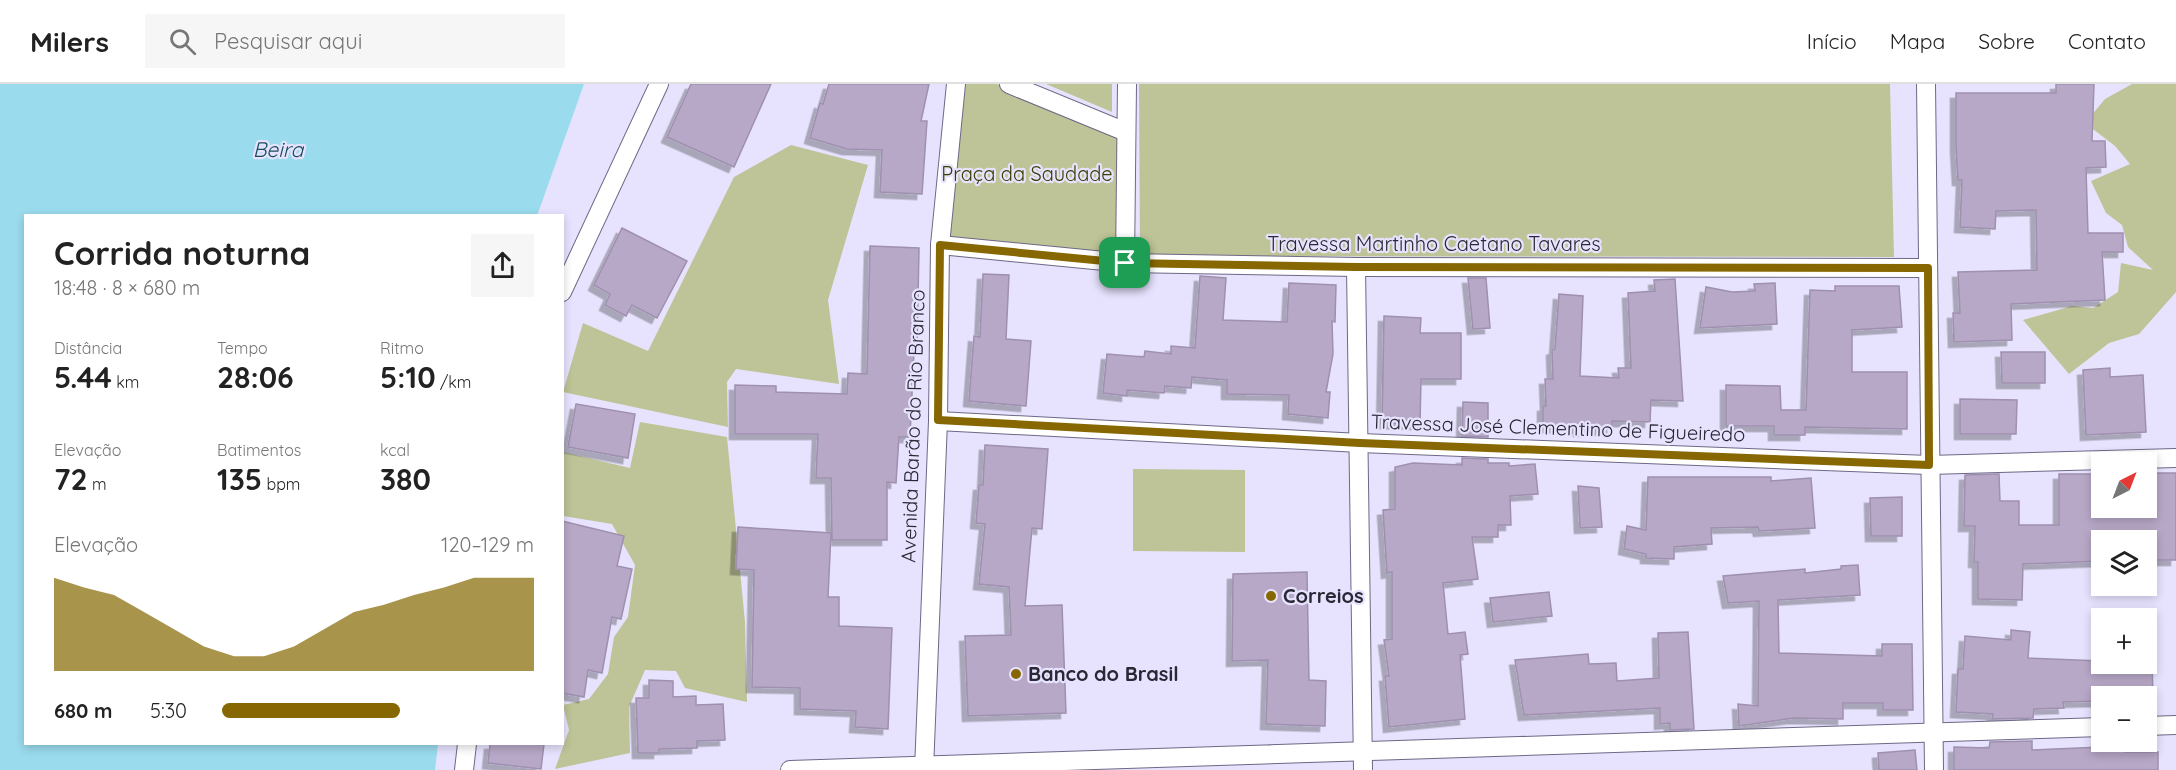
<!DOCTYPE html>
<html lang="pt">
<meta charset="utf-8">
<style>
:root{--surface:#fff;--page:#f6f6f6;--text:#222;--muted:#767676;--line:#e0e0e0;--accent:#866701}
body{margin:0;font-family:Quicksand,sans-serif;background:var(--page);color:var(--text);height:100vh;display:flex;flex-direction:column;font-size:22px;white-space:nowrap}
*{box-sizing:border-box;margin:0}
p{font-size:20px;color:var(--muted)}
.icon{flex:none;width:33px;height:33px;fill:none;stroke:currentColor;stroke-width:2;stroke-linecap:round;stroke-linejoin:round}
.map{position:relative;flex:1;overflow:hidden}
.sheet{position:absolute;left:24px;top:130px;width:540px;height:531px;display:flex;flex-direction:column;background:var(--surface);border-radius:0px;box-shadow:0 3px 9px #0003}
.sheet>*{flex:none}
.needle{width:39px;rotate:42deg}
.fabs{position:absolute;left:2091px;top:368px;display:grid;gap:12px}
.fabs a{display:grid;place-items:center;width:66px;height:66px;border-radius:0px;background:var(--surface);box-shadow:0 3px 9px #0003;font-size:30px}
.pin{position:absolute;display:grid;place-items:center;width:51px;height:51px;color:#fff;margin:-26px;border-radius:12px;box-shadow:0 3px 9px #0006}
.round{display:grid;place-items:center;flex:none;width:63px;height:63px;border-radius:0px;background:var(--page)}
.headline{display:flex;align-items:center;justify-content:space-between;height:102px;padding:0 30px}
h1{font-size:33px;font-weight:700;line-height:45px}
.stats{display:grid;grid-template-columns:repeat(3,1fr);gap:9px;height:102px;padding:6px 30px}
.stats div{display:grid;align-content:center}
.stats b{font-size:30px;font-weight:700}
.stats small{font-size:16px;font-weight:400}
.stats p{font-size:16px}
.chart{height:168px;padding:12px 30px}
.chart p{display:flex;justify-content:space-between}
.chart svg{width:100%;height:108px;margin-top:6px;fill:var(--accent);opacity:.7}
ul{padding:0 30px;list-style:none;font-size:20px}
li{display:grid;grid-template-columns:96px 72px 1fr;align-items:center;height:45px}
li i{height:15px;border-radius:8px;background:var(--accent)}
header{display:flex;align-items:center;gap:36px;box-sizing:border-box;height:84px;padding:0 30px;background:var(--surface);border-bottom:2px solid var(--line)}
header strong{font-size:28px}
nav{display:flex;gap:33px;margin-inline-start:auto;font-size:21px}
.search{width:420px;height:54px;background:var(--page);display:flex;align-items:center;gap:15px;box-sizing:border-box;padding:0 21px;border-radius:0px;color:var(--muted);font-size:22px}
.map>svg:first-child{display:block}
.green{fill:#bec497}
.water{fill:#9adbed}
.building{fill:#b7a8c7;stroke:#9e90ae;stroke-width:1.5;filter:url(#shadow)}
.lines{fill:none;stroke-linecap:round;stroke-linejoin:round}
.street-casing{stroke:#6d6885;stroke-width:20}
.street{stroke:#fff;stroke-width:18}
.route-casing{stroke:#fff;stroke-width:12}
.route{stroke:#866701;stroke-width:8}
.poi-dot{fill:#866701;stroke:#e7e3fe;stroke-width:2}
.labels{text-anchor:middle;stroke-width:4.5;stroke-linejoin:round;paint-order:stroke}
.park-label{font-size:20px;fill:#3a3e00;stroke:#e7e3fe}
.street-label{font-size:20px;fill:#2a2835;stroke:#e7e3fe}
.poi-label{font-size:20px;font-weight:bold;fill:#2a2835;stroke:#e7e3fe;text-anchor:start}
.water-label{font-size:21px;font-style:italic;fill:#174e5b;stroke:#e7e3fe}
</style>
<header>
<strong>Milers</strong>
<div class="search"><svg class="icon" aria-label="search" viewBox="0 0 24 24"><circle cx="10" cy="10" r="6"/><path d="M15 15l6 6"/></svg>Pesquisar aqui</div>
<nav><a>Início</a><a>Mapa</a><a>Sobre</a><a>Contato</a></nav>
</header>
<div class="map">
<svg width="2176" height="686" viewBox="0 0 2176 686">
<defs>
<filter id="shadow"><feDropShadow dx="-5.5" dy="5.5" stdDeviation="0" flood-color="#0004"/></filter>
</defs>
<rect width="100%" height="100%" fill="#e7e3fe"/>
<g class="green">
<path d="M961 0H997L1121 51 1118 173 947 155Z"/>
<path d="M1046 0H1112V28Z"/>
<path d="M1139 0H1890L1894 173 1140 172Z"/>
<path d="M2132 0H2176V208L2139 250 2109 259 2069 290 2023 236 2072 222 2093 224 2118 208 2121 179 2153 186 2128 163 2122 141 2106 129 2091 97 2130 80 2115 62 2085 39 2105 15Z"/>
<path d="M791 61 868 81 828 216 839 300 736 285 727 298 728 343 563 308 583 239 648 267 734 93Z"/>
<path d="M640 338 727 353 745 538 747 618 685 604 676 587 645 586 629 623 630 669 555 685 569 646 563 621 589 615 608 590 614 553 628 533 635 481 612 440 563 432V368L630 384Z"/>
<path d="M1133 385 1245 386V468L1133 467Z"/>
</g>
<path class="water" d="M0 0H584L537 132H26V660H438L435 686H0Z"/>
<g class="building">
<path d="M691 0H771L734 83 667 53Z"/>
<path d="M829 0H929L921 37H927L922 110 880 108 882 66 847 65 810 54 820 19 823 20Z"/>
<path d="M2056 0H2094L2092 57H2105L2106 83 2086 84 2088 149H2123V168H2102L2105 216 2011 220 2012 256 1954 258 1953 229H1960L1958 188 2037 186 2036 126 1996 127 1995 145 1960 143 1962 96H1958L1956 63V9H2056Z"/>
<path d="M622 144 687 177 657 234 632 221 626 232 605 221 610 210 594 201Z"/>
<path d="M870 162 919 164 917 267H914L910 353H899L896 399 887 398V456H832L831 394H816L818 350H735V301L776 302V308L847 310 848 289 867 290Z"/>
<path d="M983 190 1009 191 1006 255 1031 257 1026 322 969 317 974 252 980 253Z"/>
<path d="M1200 192 1226 194 1223 236 1287 238 1289 199 1336 201 1335 238 1332 237 1333 270 1326 308H1330L1328 334 1288 330 1289 311 1227 310V296L1192 293 1191 304 1165 302 1164 309 1127 306V312L1103 309 1107 270 1144 273 1145 267 1171 270V262L1195 264Z"/>
<path d="M1468 194H1486L1490 244 1473 245Z"/>
<path d="M1675 195 1683 317 1651 316 1650 338 1612 337V345L1579 347V344L1543 343V322H1546L1545 295H1553L1552 266 1555 265 1559 210 1583 212 1580 292 1619 294 1618 284H1631L1628 209 1655 207 1654 196Z"/>
<path d="M1775 199 1777 240 1700 244 1706 203 1732 208 1755 207 1754 200Z"/>
<path d="M1835 202H1899L1902 243 1852 246V288H1907V345L1805 343V351H1774V342H1726V301L1780 302 1781 326H1806L1810 206 1835 207Z"/>
<path d="M1384 232 1421 234 1420 249H1461V295H1421L1420 340 1382 339Z"/>
<path d="M2001 268H2045V299H2002Z"/>
<path d="M2110 284V293L2143 291 2146 348 2086 351 2083 286Z"/>
<path d="M1960 315 2017 316 2016 350H1960Z"/>
<path d="M1463 318 1488 319V353L1462 352Z"/>
<path d="M576 320 635 330 628 374 568 363Z"/>
<path d="M985 361 1048 365 1042 445 1032 444 1025 522 1062 521 1066 629 968 632 965 552 1011 551 1009 503 979 500 985 440 976 439 979 401H983Z"/>
<path d="M1462 374 1488 375V379H1509V382L1535 380 1538 410 1510 412 1511 441H1498V453H1472L1478 495 1443 499 1448 550 1465 548 1468 570 1460 571 1465 635 1389 643 1385 592H1389L1384 556 1392 555V488L1387 489 1383 426 1395 425V383L1413 379 1462 381Z"/>
<path d="M2146 389H2176V476H2146V456H2102V477L2023 480 2022 516 1978 515V478H1974L1975 442H1964L1965 391 1999 390 2000 417H2019V441H2059V390H2102V423H2146Z"/>
<path d="M1648 393H1771V397L1811 394 1815 444 1759 447 1758 443 1711 444 1712 460 1674 463V475L1646 474V470L1624 465 1627 442 1646 446Z"/>
<path d="M1578 402 1599 404 1602 443 1580 444Z"/>
<path d="M1902 413V452H1871L1870 414Z"/>
<path d="M562 437 624 452 617 482 632 485 621 535 612 533 602 589 588 586 584 613 562 609Z"/>
<path d="M738 443 831 449 828 513H839V542L892 544 888 645 855 643 856 627 800 625V604L752 603 754 486 736 485Z"/>
<path d="M1858 481 1860 511 1778 516 1779 569 1882 572V560H1912L1913 626H1883V619H1843V635L1794 634 1739 642 1738 620 1758 622 1759 517 1728 519 1723 492 1805 485V489L1841 485V482Z"/>
<path d="M1307 488 1309 596 1326 597 1325 642 1266 640 1268 576 1232 577 1233 490Z"/>
<path d="M1549 508 1552 532 1493 538 1490 514Z"/>
<path d="M2011 546 2030 548 2028 574 2152 579 2153 612H2102V617L2063 618 2064 624 2034 625 2033 634 1992 635 1993 630 1956 628 1958 585H1963L1965 552 2011 556Z"/>
<path d="M1688 548 1694 645 1670 646V639L1660 640V624L1524 631 1515 576 1588 570 1589 580 1616 579 1617 597 1659 594 1658 549Z"/>
<path d="M649 596 673 597V613L696 612V621L723 620 725 656 697 657V664L659 665V669H638L636 614H649Z"/>
<path d="M2032 657V666L2124 662 2125 668H2158V686H1954V663L1989 664 1990 658Z"/>
<path d="M490 660H544L541 685 488 679Z"/>
<path d="M1915 666 1917 686H1879L1878 669Z"/>
</g>
<g class="lines">
<defs>
<g id="street">
<path d="M1009 0 1126 48"/>
<path d="M1926 0 1934 686"/>
<path d="M940 161 1125 179 1356 183 1928 184"/>
<path d="M1125 179 1127 0"/>
<path d="M1356 183 1363 686"/>
<path d="M562 208 659 0"/>
<path d="M938 337 1360 359 1929 381 2176 374"/>
<path d="M2146 642 2176 641"/>
<path d="M464 686 467 660"/>
<path d="M790 686 2102 643"/>
<path d="M924 686 938 337 940 161 956 0"/>
</g>
</defs>
<use href="#street" class="street-casing"/>
<use href="#street" class="street"/>
</g>
<g class="lines">
<defs>
<path id="route" d="M940 161 1125 179 1356 183 1928 184 1929 381 1360 359 938 336Z"/>
</defs>
<use href="#route" class="route-casing"/>
<use href="#route" class="route"/>
</g>
<g class="poi-dot">
<circle cx="1271" cy="512" r="6"/>
<circle cx="1016" cy="590" r="6"/>
</g>
<g class="labels">
<g class="park-label">
<text x="1027" y="97">Praça da Saudade</text>
</g>
<g class="street-label">
<text x="1434" y="167">Travessa Martinho Caetano Tavares</text>
<text transform="translate(913 342) rotate(-88)" y="7">Avenida Barão do Rio Branco</text>
<text transform="translate(1558 344) rotate(2)" y="7">Travessa José Clementino de Figueiredo</text>
</g>
<g class="poi-label">
<text x="1283" y="519">Correios</text>
<text x="1028" y="597">Banco do Brasil</text>
</g>
<g class="water-label">
<text x="278" y="73">Beira</text>
</g>
</g>
</svg>
<div class="fabs">
<a><svg class="needle" viewBox="-14 -14 28 28"><path d="M0-13l5 13h-10z" fill="#e53935"/><path d="M0 13l5-13h-10z" fill="#767676"/></svg></a>
<a><svg class="icon" aria-label="layers" viewBox="0 0 24 24"><path d="M12 4l9 5-9 5-9-5zM3 14l9 5 9-5"/></svg></a>
<a>+</a>
<a>−</a>
</div>
<div class="pin" style="left:1125px;top:179px;background:#1e9e55"><svg class="icon" aria-label="arrive" viewBox="0 0 24 24"><path d="M6 21V4h12l-3 4 3 4H6"/></svg></div>
<section class="sheet">
<div class="headline"><div><h1>Corrida noturna</h1><p>18:48 · 8 × 680 m</p></div><a class="round"><svg class="icon" aria-label="share" viewBox="0 0 24 24"><path d="M12 15V3M7 8l5-5 5 5M5 13v7h14v-7"/></svg></a></div>
<div class="stats">
<div><p>Distância</p><b>5.44<small> km</small></b></div>
<div><p>Tempo</p><b>28:06</b></div>
<div><p>Ritmo</p><b>5:10<small> /km</small></b></div>
</div>
<div class="stats">
<div><p>Elevação</p><b>72<small> m</small></b></div>
<div><p>Batimentos</p><b>135<small> bpm</small></b></div>
<div><p>kcal</p><b>380</b></div>
</div>
<div class="chart"><p><span>Elevação</span>120–129 m</p>
<svg viewBox="0 0 160 44" preserveAspectRatio="none"><path d="M0 44V6L10 10L20 13L30 20L40 27L50 34L60 38L70 38L80 34L90 27L100 20L110 17L120 13L130 10L140 6L150 6L160 6V44z"/></svg>
</div>
<ul>
<li><b>680 m</b>5:30<i style="width:57%"></i></li>
</ul>
</section>
</div>
